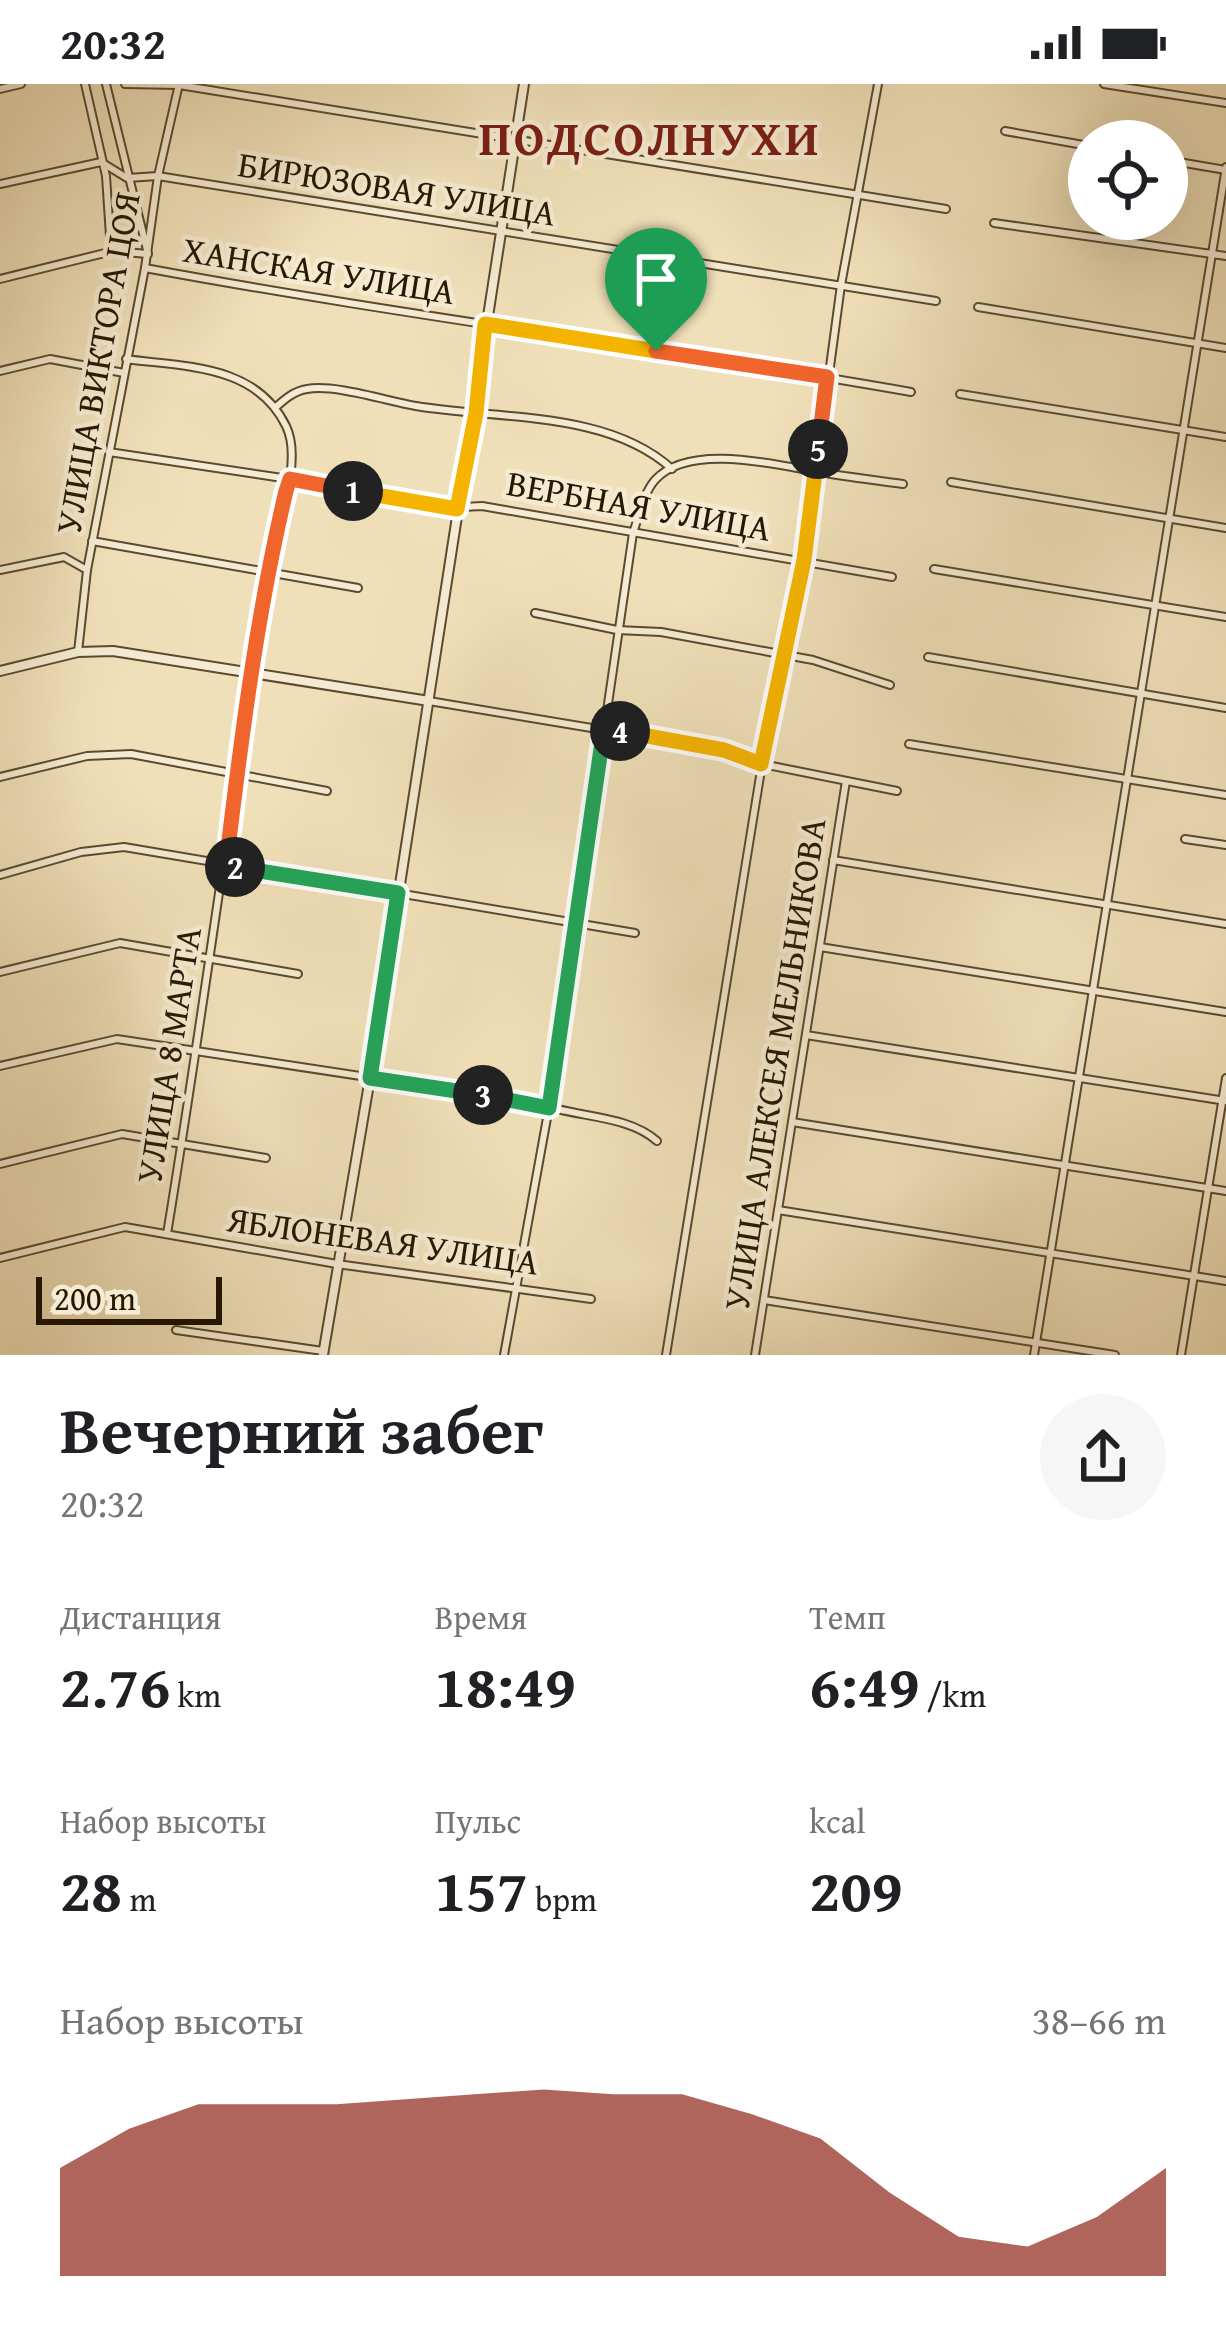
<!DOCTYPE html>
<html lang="ru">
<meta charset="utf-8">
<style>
:root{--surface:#fff;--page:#f6f6f6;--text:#202124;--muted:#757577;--accent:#8f2418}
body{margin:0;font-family:"Gentium Book Plus",serif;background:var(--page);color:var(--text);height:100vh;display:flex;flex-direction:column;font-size:45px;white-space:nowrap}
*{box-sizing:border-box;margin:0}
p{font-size:39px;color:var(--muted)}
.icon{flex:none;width:66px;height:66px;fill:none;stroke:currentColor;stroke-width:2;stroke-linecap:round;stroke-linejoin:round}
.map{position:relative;height:1271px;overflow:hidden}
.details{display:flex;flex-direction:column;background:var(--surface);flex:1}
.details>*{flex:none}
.tools{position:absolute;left:1068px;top:36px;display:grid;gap:24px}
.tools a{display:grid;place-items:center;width:120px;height:120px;border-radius:50%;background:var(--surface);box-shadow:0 12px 48px #0002;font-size:60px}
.scale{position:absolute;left:36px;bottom:30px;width:186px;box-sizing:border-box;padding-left:12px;border:6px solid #281801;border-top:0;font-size:33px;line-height:42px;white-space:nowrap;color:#281801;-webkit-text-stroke:9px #f5ebd2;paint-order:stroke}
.pin{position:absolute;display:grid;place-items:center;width:102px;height:102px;color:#fff;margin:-123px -51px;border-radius:50% 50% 50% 0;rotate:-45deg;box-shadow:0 0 12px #0007}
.pin .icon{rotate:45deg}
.km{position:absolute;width:60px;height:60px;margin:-30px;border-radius:50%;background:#222;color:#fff;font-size:33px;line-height:60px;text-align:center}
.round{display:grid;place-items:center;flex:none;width:126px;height:126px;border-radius:63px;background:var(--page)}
.summary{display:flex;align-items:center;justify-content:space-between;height:204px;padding:0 60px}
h1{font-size:66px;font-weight:800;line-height:90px}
.stats{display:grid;grid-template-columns:repeat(3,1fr);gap:18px;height:204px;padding:12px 60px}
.stats div{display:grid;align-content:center}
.stats b{font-size:60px;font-weight:800}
.stats small{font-size:33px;font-weight:400}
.stats p{font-size:33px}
.chart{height:336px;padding:24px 60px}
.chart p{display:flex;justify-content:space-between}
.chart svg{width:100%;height:216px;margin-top:12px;fill:var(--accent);opacity:.7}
.status{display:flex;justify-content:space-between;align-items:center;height:84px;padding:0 60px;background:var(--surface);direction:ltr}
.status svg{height:33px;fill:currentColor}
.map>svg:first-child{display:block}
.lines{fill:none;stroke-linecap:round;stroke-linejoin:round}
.minor-casing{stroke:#5a4a2f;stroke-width:10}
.tertiary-casing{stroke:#5a4a2f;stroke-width:12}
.minor{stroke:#f5ebd2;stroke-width:6}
.tertiary{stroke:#f5ebd2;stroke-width:8}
.split-1-casing{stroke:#fff;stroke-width:24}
.split-2-casing{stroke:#fff;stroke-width:24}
.split-3-casing{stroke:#fff;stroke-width:24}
.split-4-casing{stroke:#fff;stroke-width:24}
.split-5-casing{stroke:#fff;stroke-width:24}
.split-6-casing{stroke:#fff;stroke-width:24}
.split-1{stroke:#f5b400;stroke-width:15}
.split-2{stroke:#f0652b;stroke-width:15}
.split-3{stroke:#22a559;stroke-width:15}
.split-4{stroke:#22a559;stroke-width:15}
.split-5{stroke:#f5b400;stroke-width:15}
.split-6{stroke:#f0652b;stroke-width:15}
.labels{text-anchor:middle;stroke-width:9;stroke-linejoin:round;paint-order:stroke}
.street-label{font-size:36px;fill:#281801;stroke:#f5ebd2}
.district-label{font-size:48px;font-weight:bold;letter-spacing:3px;fill:#7a1f14;stroke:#f5ebd2}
</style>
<div class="status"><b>20:32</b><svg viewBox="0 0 49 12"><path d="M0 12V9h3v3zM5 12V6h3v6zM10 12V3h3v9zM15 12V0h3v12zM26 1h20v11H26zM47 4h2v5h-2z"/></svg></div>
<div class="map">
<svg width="1226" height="1271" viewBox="0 0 1226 1271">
<rect width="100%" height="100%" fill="#f0e0b9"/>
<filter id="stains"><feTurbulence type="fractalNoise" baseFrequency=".00167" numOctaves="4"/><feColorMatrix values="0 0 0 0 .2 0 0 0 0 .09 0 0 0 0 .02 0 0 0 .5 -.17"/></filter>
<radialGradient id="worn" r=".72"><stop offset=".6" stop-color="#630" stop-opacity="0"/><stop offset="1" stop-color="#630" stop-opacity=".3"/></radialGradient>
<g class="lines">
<defs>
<g id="minor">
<path d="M85 0 106 92 111 167"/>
<path d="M125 0 179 1 946 125"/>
<path d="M1104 0 1226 19"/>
<path d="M0 5 21 0"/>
<path d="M1005 47 1089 62"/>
<path d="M1167 76 1226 86"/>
<path d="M0 100 101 78 127 94 158 92 936 217"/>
<path d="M994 139 1226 172"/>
<path d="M145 184C399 231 656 263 911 308"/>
<path d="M0 195 113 167 148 170 106 0"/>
<path d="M978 223 1226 264"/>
<path d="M126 275C185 283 256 280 286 342 305 381 272 450 266 492 232 711 203 931 167 1150"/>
<path d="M0 287 50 275 124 289"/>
<path d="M960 310 1226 353"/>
<path d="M276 323C285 315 294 307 307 305 335 300 387 317 416 322 499 336 607 326 672 385"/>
<path d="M109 368 289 395 443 424 482 422 892 493"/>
<path d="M951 398 1226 444"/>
<path d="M92 457 358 504"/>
<path d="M934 485 1226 533"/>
<path d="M0 486 64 473 87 486"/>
<path d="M535 529 617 546 661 548 813 576 890 601"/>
<path d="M78 568 87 486 145 184 158 92 179 0"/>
<path d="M928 573 1226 624"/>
<path d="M429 617 724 666 762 680 897 707"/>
<path d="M909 660 1226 711"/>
<path d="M0 693 87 672 131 670 327 707"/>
<path d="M1185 755 1226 761"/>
<path d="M833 776 1226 840"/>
<path d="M0 791 81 768 124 763 635 849"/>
<path d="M820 863 1226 928"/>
<path d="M0 888 120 859 298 890"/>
<path d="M806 951 1226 1017"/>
<path d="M0 982 117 955 538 1019C575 1034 627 1030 657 1057"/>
<path d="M792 1038 1226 1107"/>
<path d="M0 1080 122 1050 266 1074"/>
<path d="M778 1126 1226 1197"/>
<path d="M0 1174 125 1143 337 1180 591 1215"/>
<path d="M764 1216 1115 1271"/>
<path d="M176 1246 323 1267"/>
<path d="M504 1271 549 1023 633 449C639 432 643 410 655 396 689 358 777 381 819 388 847 393 875 396 903 400"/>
<path d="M666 1271 762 680 804 476 841 201 878 0"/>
<path d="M755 1271 846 697"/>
<path d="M1034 1271 1226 83"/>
<path d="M1181 1271 1226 994"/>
</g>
<g id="tertiary">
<path d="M0 587 78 568 113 567 429 617"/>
<path d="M323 1271 370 994 524 0"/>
</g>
</defs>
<use href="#minor" class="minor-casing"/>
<use href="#tertiary" class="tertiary-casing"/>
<use href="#minor" class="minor"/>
<use href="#tertiary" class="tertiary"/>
</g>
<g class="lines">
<defs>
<path id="split-1" d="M353 407 457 425 476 329 485 240 656 267"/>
<path id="split-2" d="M235 783 226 781C241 656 257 529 286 407L290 395 353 407"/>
<path id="split-3" d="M235 783 398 809 370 994 483 1011"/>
<path id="split-4" d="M483 1011 549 1024 604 644 620 647"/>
<path id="split-5" d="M620 647 724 666 761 680 804 476 818 365"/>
<path id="split-6" d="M656 267 827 293 818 365"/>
</defs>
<use href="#split-1" class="split-1-casing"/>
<use href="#split-2" class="split-2-casing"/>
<use href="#split-3" class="split-3-casing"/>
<use href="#split-4" class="split-4-casing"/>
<use href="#split-5" class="split-5-casing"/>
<use href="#split-6" class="split-6-casing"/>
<use href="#split-1" class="split-1"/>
<use href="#split-2" class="split-2"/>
<use href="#split-3" class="split-3"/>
<use href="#split-4" class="split-4"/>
<use href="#split-5" class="split-5"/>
<use href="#split-6" class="split-6"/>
</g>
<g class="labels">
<g class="street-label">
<text transform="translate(397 104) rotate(9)" y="13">БИРЮЗОВАЯ УЛИЦА</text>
<text transform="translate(319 186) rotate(9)" y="13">ХАНСКАЯ УЛИЦА</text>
<text transform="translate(97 279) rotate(-80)" y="13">УЛИЦА ВИКТОРА ЦОЯ</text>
<text transform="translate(639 421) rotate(10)" y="13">ВЕРБНАЯ УЛИЦА</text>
<text transform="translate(168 971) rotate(-81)" y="13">УЛИЦА 8 МАРТА</text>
<text transform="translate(774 980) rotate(-81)" y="13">УЛИЦА АЛЕКСЕЯ МЕЛЬНИКОВА</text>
<text transform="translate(383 1156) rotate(8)" y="13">ЯБЛОНЕВАЯ УЛИЦА</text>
</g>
<g class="district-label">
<text x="650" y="71">ПОДСОЛНУХИ</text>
</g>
</g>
<rect width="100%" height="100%" filter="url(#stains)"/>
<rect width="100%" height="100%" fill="url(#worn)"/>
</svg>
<div class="tools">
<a><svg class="icon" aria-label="locate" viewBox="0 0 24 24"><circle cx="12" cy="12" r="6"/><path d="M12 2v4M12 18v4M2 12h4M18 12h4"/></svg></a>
</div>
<div class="scale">200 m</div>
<div class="pin" style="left:656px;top:267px;background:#1e9e55"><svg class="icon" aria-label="arrive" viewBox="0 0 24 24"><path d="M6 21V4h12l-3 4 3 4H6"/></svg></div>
<b class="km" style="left:353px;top:407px">1</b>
<b class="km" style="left:235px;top:783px">2</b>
<b class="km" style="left:483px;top:1011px">3</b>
<b class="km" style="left:620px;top:647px">4</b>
<b class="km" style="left:818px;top:365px">5</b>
</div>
<section class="details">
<div class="summary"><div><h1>Вечерний забег</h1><p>20:32</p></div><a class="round"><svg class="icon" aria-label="share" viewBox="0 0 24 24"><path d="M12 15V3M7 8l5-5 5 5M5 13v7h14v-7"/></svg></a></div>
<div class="stats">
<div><p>Дистанция</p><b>2.76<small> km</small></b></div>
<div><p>Время</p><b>18:49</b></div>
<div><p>Темп</p><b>6:49<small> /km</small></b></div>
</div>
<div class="stats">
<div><p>Набор высоты</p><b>28<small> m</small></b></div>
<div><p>Пульс</p><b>157<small> bpm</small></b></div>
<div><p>kcal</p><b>209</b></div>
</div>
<div class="chart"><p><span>Набор высоты</span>38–66 m</p>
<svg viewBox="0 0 160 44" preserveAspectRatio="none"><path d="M0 44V22L10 14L20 9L30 9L40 9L50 8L60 7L70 6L80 7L90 7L100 11L110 16L120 27L130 36L140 38L150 32L160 22V44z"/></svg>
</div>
</section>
